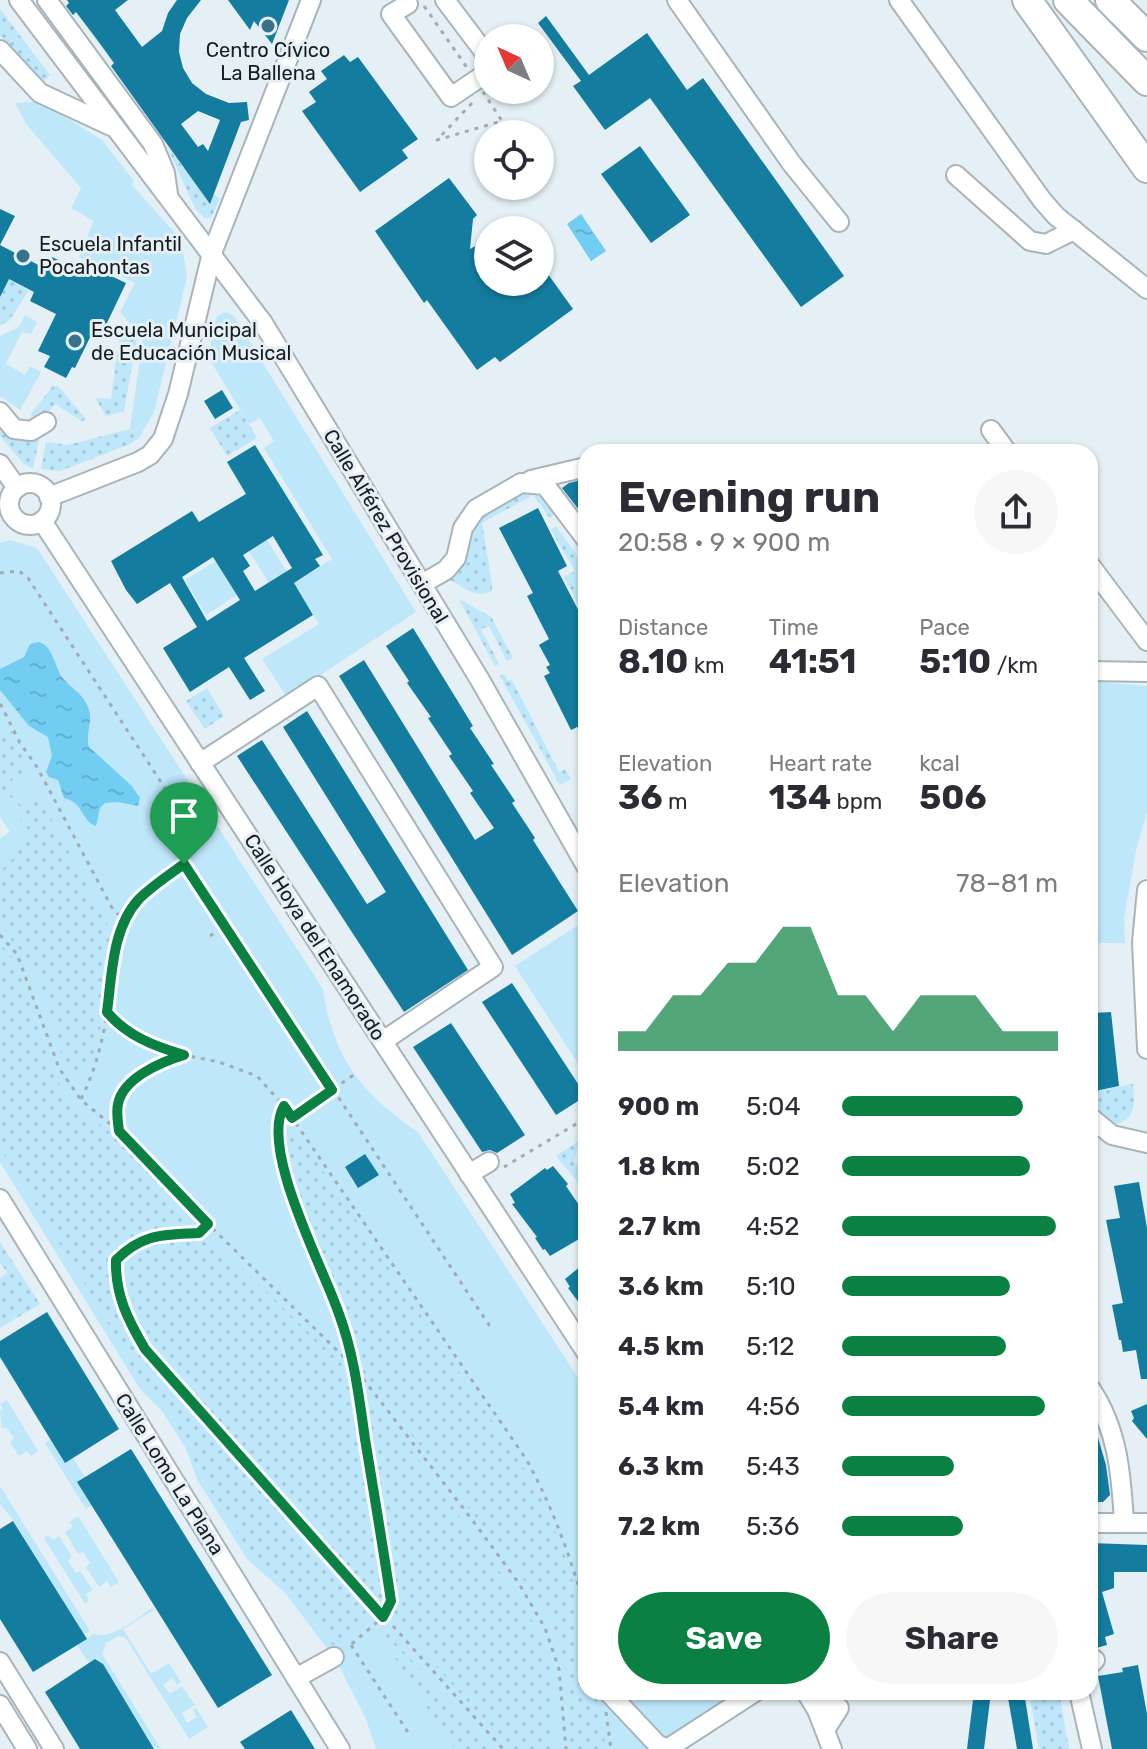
<!DOCTYPE html>
<meta charset="utf-8">
<style>
:root{--surface:#fff;--page:#f7f7f7;--text:#2b2b33;--muted:#7c7c81;--accent:#0b8043}
body{margin:0;font-family:Rubik,sans-serif;background:var(--page);color:var(--text);height:100vh;display:flex;flex-direction:column;font-size:30px;white-space:nowrap}
*{box-sizing:border-box;margin:0}
p{font-size:26px;color:var(--muted)}
.icon{flex:none;width:44px;height:44px;fill:none;stroke:currentColor;stroke-width:2;stroke-linecap:round;stroke-linejoin:round}
.map{position:relative;flex:1;overflow:hidden}
.panel{position:absolute;left:578px;top:444px;width:520px;height:1256px;display:flex;flex-direction:column;background:var(--surface);border-radius:24px;box-shadow:0 2px 6px #0004}
.panel>*{flex:none}
.needle{width:52px;rotate:316deg}
.fabs{position:absolute;left:474px;top:24px;display:grid;gap:16px}
.fabs a{display:grid;place-items:center;width:80px;height:80px;border-radius:50%;background:var(--surface);box-shadow:0 2px 6px #0004;font-size:40px}
.pin{position:absolute;display:grid;place-items:center;width:68px;height:68px;color:#fff;margin:-82px -34px;border-radius:50% 50% 50% 0;rotate:-45deg;box-shadow:0 0 8px #0007}
.pin .icon{rotate:45deg}
.round{display:grid;place-items:center;flex:none;width:84px;height:84px;border-radius:42px;background:var(--page)}
.summary{display:flex;align-items:center;justify-content:space-between;height:136px;padding:0 40px}
h1{font-size:44px;font-weight:700;line-height:60px}
.metrics{display:grid;grid-template-columns:repeat(3,1fr);gap:12px;height:136px;padding:8px 40px}
.metrics div{display:grid;align-content:center}
.metrics b{font-size:34px;font-weight:700}
.metrics small{font-size:22px;font-weight:400}
.metrics p{font-size:22px}
.chart{height:224px;padding:16px 40px}
.chart p{display:flex;justify-content:space-between}
.chart svg{width:100%;height:144px;margin-top:8px;fill:var(--accent);opacity:.7}
.button{display:flex;gap:16px;margin-top:auto;padding:16px 40px}
.button a{flex:1;height:92px;border-radius:48px;background:var(--accent);color:#fff;font-size:32px;font-weight:700;line-height:92px;text-align:center}
.button a+a{background:var(--page);color:var(--text)}
ul{padding:0 40px;list-style:none;font-size:26px}
li{display:grid;grid-template-columns:128px 96px 1fr;align-items:center;height:60px}
li i{height:20px;border-radius:10px;background:var(--accent)}
.map>svg:first-child{display:block}
.green{fill:#bee7fa}
.garden{fill:url(#garden-dots)}
.water{fill:url(#water-ripples)}
.building{fill:#137c9f;fill-rule:evenodd}
.lines{fill:none;stroke-linecap:round;stroke-linejoin:round}
.minor-casing{stroke:#a9b4ba;stroke-width:22}
.highway-casing{stroke:#a9b4ba;stroke-width:32}
.path{stroke:#a2abb0;stroke-width:3;stroke-dasharray:4 6;stroke-linecap:butt}
.minor{stroke:#fff;stroke-width:18}
.highway{stroke:#fff;stroke-width:28}
.route-casing{stroke:#fff;stroke-width:16}
.route{stroke:#0b8043;stroke-width:10}
.poi-dot{fill:#37728a;stroke:#e4f0f6;stroke-width:3}
.labels{text-anchor:middle;stroke-width:6;stroke-linejoin:round;paint-order:stroke}
.poi-label{font-size:20px;fill:#181c1e;stroke:#e4f0f6;text-anchor:start}
.street-label{font-size:20px;fill:#181c1e;stroke:#e4f0f6}
</style>
<div class="map">
<svg width="1147" height="1749" viewBox="0 0 1147 1749">
<defs>
<pattern id="garden-dots" width="8" height="8" patternUnits="userSpaceOnUse" patternTransform="scale(2)"><rect width="8" height="8" fill="#bee7fa"/><path d="M2 2h.1M6 6h.1" fill="none" stroke="#a3c6d6" stroke-width="1.8" stroke-linecap="round"/></pattern>
<pattern id="water-ripples" width="26" height="14" patternUnits="userSpaceOnUse" patternTransform="scale(2)"><rect width="26" height="14" fill="#72cdf2"/><path d="M2 4q2-2 4 0t4 0M15 11q2-2 4 0t4 0" fill="none" stroke="#62afcf"/></pattern>
</defs>
<rect width="100%" height="100%" fill="#e4f0f6"/>
<g class="green">
<path d="M34 102 52 109 102 140 134 181 132 185 175 233 184 257 187 277 154 412 139 438 130 429 143 338 120 312 135 283 79 257 94 221 71 208 81 188 26 124 15 103Z"/>
<path d="M226 312 234 316 416 612 287 697 262 659 319 624 294 583 332 559 264 448 274 441 260 418 249 424 208 357 217 316Z"/>
<path d="M25 315 37 322 31 334 22 332 6 364 25 375 30 366 41 372 20 410 0 396V336L19 327Z"/>
<path d="M10 540 37 548 323 989C333 1057 361 1094 418 1132L586 1390V1692H768L679 1749H376L366 1719 336 1660 285 1593 247 1559 198 1481 185 1447 162 1411 140 1389 0 1162V838L10 832 0 817V543Z"/>
<path d="M267 540 287 572 269 583 249 551Z"/>
<path d="M216 561 237 595 206 615 185 580Z"/>
<path d="M1096 682 1147 686V811L1136 851 1124 919 1125 943H1090V684Z"/>
<path d="M586 920V1076L515 966Z"/>
<path d="M7 1400 38 1451 31 1456 27 1451 19 1456 10 1442 14 1438 6 1427 2 1429 0 1411 3 1409 0 1404Z"/>
<path d="M51 1439 65 1462 73 1458 85 1477 92 1505 86 1509 45 1443Z"/>
<path d="M0 1486 90 1631 84 1635 14 1521 0 1504Z"/>
<path d="M78 1516 119 1582 111 1587 107 1581 99 1587 86 1567 90 1563 83 1552 78 1554 65 1532 73 1527 70 1522Z"/>
<path d="M48 1535 53 1540 59 1536 72 1557 68 1561 76 1573 80 1571 93 1590 86 1594 89 1601 85 1604 44 1538Z"/>
<path d="M152 1608 154 1610 123 1629 151 1674 169 1663 181 1682 177 1685 172 1678 163 1685 170 1694 182 1686 195 1705 182 1713 187 1723 197 1717 193 1710 196 1708 208 1727 189 1739 125 1637 118 1636 106 1643 102 1654 161 1749 154 1746 151 1748 149 1739 98 1659 89 1663 77 1645 93 1634C112 1641 136 1618 152 1608Z"/>
</g>
<g class="garden">
<path d="M0 9 50 75 42 83 0 36Z"/>
<path d="M167 146 209 202 214 195 220 198 211 218H204L195 208Z"/>
<path d="M0 275 29 290 9 321 0 325Z"/>
<path d="M120 331 137 338 124 411 106 416 95 398 111 399Z"/>
<path d="M53 386H58L85 418 83 422 55 404 42 420 30 415Z"/>
<path d="M240 410 257 438 227 456 210 428Z"/>
<path d="M0 421 11 435 39 440 33 469 23 463 0 436Z"/>
<path d="M130 429 139 438 130 444 60 471 41 469 46 442 67 445Z"/>
<path d="M525 494 539 496 558 511 550 518 533 495 482 523 492 584V590C480 601 463 587 450 580 465 568 467 559 469 542 473 515 502 499 525 494Z"/>
<path d="M556 526 586 568V620L564 577 575 571 551 530Z"/>
<path d="M459 599 491 617 513 658 507 661 489 626 481 629 499 664 495 666Z"/>
<path d="M504 674 508 681 512 680 559 772 565 769 571 779 560 785 500 676Z"/>
<path d="M207 688 224 716 205 729 186 701Z"/>
<path d="M0 729 13 732 22 750 23 768 28 774 22 777 17 774C5 785 9 798 23 806L43 800 46 803 57 835 62 839 108 926 113 950 97 1048 92 1064 83 1074H74L68 1068 57 1043 53 1023 35 973 0 924V872L18 853 29 831 0 789Z"/>
<path d="M0 944 14 959 63 1094 88 1119 103 1126 200 1223 194 1228C174 1229 145 1228 127 1239 85 1264 126 1336 147 1364 156 1375 168 1384 178 1394L372 1617 334 1647 302 1604 251 1553 204 1481 174 1420 142 1385 99 1307 0 1148Z"/>
<path d="M1133 1084C1134 1103 1137 1118 1117 1124 1102 1119 1091 1109 1090 1092Z"/>
<path d="M286 1116 522 1465 540 1495 565 1555 585 1621 586 1692H596L606 1749H571L565 1660 550 1620 519 1573 360 1368 344 1314 300 1210 283 1139Z"/>
<path d="M586 1136V1149L577 1147 574 1164 586 1167V1192L556 1156Z"/>
<path d="M195 1240 216 1243 350 1372 383 1595 379 1605 178 1376 137 1318 125 1267C152 1240 158 1242 195 1240Z"/>
<path d="M0 1242 40 1304 0 1328V1278L7 1273 0 1262Z"/>
<path d="M366 1394 385 1414 519 1598 540 1634 551 1665 555 1749H511L390 1616 398 1595 364 1399Z"/>
<path d="M386 1632 492 1749H454L379 1633Z"/>
<path d="M1029 1692H1059L1069 1749H1039Z"/>
</g>
<g class="water">
<path d="M581 214 606 251 591 261 567 224Z"/>
<path d="M39 642C53 646 54 665 62 677 71 689 85 694 89 710 93 722 85 734 89 747L132 786 140 798 138 806 118 802 105 803 100 808 96 826C81 821 84 802 64 798L58 780 49 777 46 772 52 756 48 737 29 726 0 690V669L24 657 30 644Z"/>
</g>
<g class="building">
<path d="M67 0H128L115 10 142 47 162 31 168 13 177 0H201L187 18 180 34 179 52 183 68 192 83 206 94 229 103 247 102 249 120 241 122 210 204 111 66 114 63 98 41 76 12 73 15 66 6 69 3ZM198 111 220 120 208 151 203 144 198 147 181 124Z"/>
<path d="M228 0H289L272 44 254 21 250 30Z"/>
<path d="M546 16 589 75 647 33 687 90 703 78 844 276 801 307 650 98 605 130 573 86 581 81 538 23Z"/>
<path d="M344 55 350 62 358 57 418 139 402 150 408 158 360 192 302 111 316 102 309 92 327 79 321 71Z"/>
<path d="M640 146 690 215 651 243 601 174Z"/>
<path d="M449 178 477 215 473 219 470 249 488 239V282H540V263L573 309 500 362 495 357 477 370 427 300 424 303 375 231Z"/>
<path d="M0 209 15 216 0 245 46 269 52 257 90 275 94 268 126 283 106 325 98 321 75 368 72 367 66 378 44 367 50 356 38 351 56 314 30 301 34 292 9 279 0 297Z"/>
<path d="M222 390 233 408 215 419 204 401Z"/>
<path d="M255 445 323 555 315 559 320 566 294 583 313 615 244 658 265 691 250 700 229 667 190 692 163 648 197 627 170 583 137 604 126 590 111 561 192 511 199 522 246 494 227 462ZM273 536 292 568 255 591 243 571 250 566 243 555ZM213 557 240 600 207 621 182 577Z"/>
<path d="M586 479V519L562 488 569 483Z"/>
<path d="M538 508 567 566 558 571 586 625V656L580 659 586 671V723L571 730 544 676 550 673 546 667 550 665 539 645 549 639 527 596 533 593 499 528Z"/>
<path d="M413 628 473 726 470 728 494 764 491 765 515 801 512 803 535 838 533 840 578 911 512 955 339 676 364 660 475 840 494 828 470 793 473 791 449 756 452 754 428 718 431 717 407 683 409 681 386 646Z"/>
<path d="M307 711 468 970 404 1012 237 756 262 740 367 904 386 892 283 727Z"/>
<path d="M512 983 586 1096 556 1115 482 1002Z"/>
<path d="M1111 1012 1119 1086 1090 1092V1065L1098 1064 1093 1013Z"/>
<path d="M451 1023 525 1135 497 1153 490 1150 482 1152 413 1047Z"/>
<path d="M365 1154 379 1175 358 1188 345 1167Z"/>
<path d="M553 1166 568 1184 566 1186 581 1208 586 1205V1235L550 1256 545 1249 543 1250 535 1238 537 1237 512 1204 515 1203 510 1194 545 1168 547 1170Z"/>
<path d="M1139 1182 1147 1228V1379H1141L1136 1350 1123 1352 1121 1340H1119L1112 1305 1123 1303 1106 1220 1120 1218 1114 1186Z"/>
<path d="M581 1266 586 1274V1312L568 1288 570 1287 565 1279Z"/>
<path d="M47 1312 119 1429 65 1463 0 1357V1341Z"/>
<path d="M1147 1404V1439L1132 1421 1134 1418 1131 1411Z"/>
<path d="M1091 1414 1106 1465 1110 1495 1103 1502H1090Z"/>
<path d="M131 1449 272 1675 218 1708 77 1482Z"/>
<path d="M13 1521 87 1639 33 1672 0 1619V1529Z"/>
<path d="M1090 1543 1147 1545V1572H1114V1588L1102 1592 1114 1634 1105 1637 1107 1645 1096 1648 1090 1629Z"/>
<path d="M95 1659 103 1664 154 1749H80L45 1692Z"/>
<path d="M1138 1665 1147 1714V1749H1112L1098 1676 1123 1672 1122 1668Z"/>
<path d="M974 1692H991L984 1749H967Z"/>
<path d="M1007 1692H1024L1033 1749H1017Z"/>
<path d="M291 1710 315 1749H245L240 1742Z"/>
</g>
<g class="lines">
<defs>
<g id="minor">
<path d="M19 0 263 323 480 680 586 866"/>
<path d="M47 0 153 144 165 173 168 194"/>
<path d="M405 0 408 4 391 14 451 97 488 72"/>
<path d="M445 0 488 57"/>
<path d="M677 0 792 164 839 222"/>
<path d="M899 0 1042 200 1056 216 1147 289"/>
<path d="M0 50 40 93 111 126"/>
<path d="M956 175 1030 241 1046 244 1074 230"/>
<path d="M0 412 14 429 31 431 46 422"/>
<path d="M991 430 1007 452"/>
<path d="M0 464 17 488"/>
<path d="M531 480 586 467"/>
<circle cx="30" cy="504" r="21"/>
<path d="M49 497 138 462 150 455 163 439 178 394 212 253 311 0"/>
<path d="M42 521 586 1352"/>
<path d="M1090 565 1147 641"/>
<path d="M422 584 446 570 456 558 463 528 476 509 521 483 545 485 586 539"/>
<path d="M1090 671 1147 672"/>
<path d="M200 763 318 686 493 967 383 1041"/>
<path d="M1147 890 1142 942 1147 1049"/>
<path d="M1090 1117 1112 1135 1147 1143"/>
<path d="M469 1174 489 1162"/>
<path d="M0 1199 340 1749"/>
<path d="M1090 1388C1118 1429 1121 1474 1124 1521"/>
<path d="M1090 1523H1147"/>
<path d="M0 1662 54 1749"/>
<path d="M1090 1665 1095 1660"/>
<path d="M296 1678 334 1657"/>
<path d="M608 1692 657 1744 667 1749 755 1692"/>
<path d="M806 1692 817 1710 832 1749"/>
<path d="M1079 1692 1092 1749"/>
<path d="M0 1705 27 1749"/>
<path d="M817 1710 832 1695"/>
<path d="M825 1730 839 1708"/>
</g>
<g id="highway">
<path d="M1027 0 1147 168"/>
<path d="M1068 0 1147 81"/>
<path d="M1110 0 1147 37"/>
</g>
</defs>
<use href="#minor" class="minor-casing"/>
<use href="#highway" class="highway-casing"/>
<g class="path">
<path d="M424 6 468 69"/>
<path d="M472 103 437 140 502 121 483 92"/>
<path d="M0 573 19 571 28 578 187 822C203 872 148 881 126 918L116 913 111 906 37 767 20 743 0 703"/>
<path d="M184 864 491 1328"/>
<path d="M0 935 17 954 59 1068 81 1100 119 1131 208 1224 354 1367 391 1601 383 1617 347 1648"/>
<path d="M210 936 224 926"/>
<path d="M108 1013 132 1035 184 1055"/>
<path d="M81 1099C107 1048 110 989 119 933L126 918"/>
<path d="M284 1106 279 1115V1142L297 1213 340 1314 354 1367 470 1517 518 1582 545 1628 559 1669 566 1749"/>
<path d="M292 1117 355 1074"/>
<path d="M119 1131 118 1101 137 1077 163 1062 184 1055 219 1062 257 1076 284 1106 526 1459C553 1507 570 1557 586 1610"/>
<path d="M504 1167 586 1118"/>
<path d="M208 1224 199 1233C163 1235 143 1232 116 1260 115 1295 128 1320 145 1349L503 1749"/>
<path d="M351 1645 411 1737"/>
<path d="M606 1712 611 1749"/>
</g>
<use href="#minor" class="minor"/>
<use href="#highway" class="highway"/>
</g>
<g class="lines">
<defs>
<path id="route" d="M184 864 332 1090 292 1118 284 1106C259 1149 324 1269 339 1314 354 1354 359 1397 365 1439 374 1493 383 1547 391 1601L383 1617 145 1349C128 1320 115 1295 116 1260 143 1233 163 1235 199 1233L208 1224 119 1131C118 1122 116 1113 118 1104 123 1078 161 1062 184 1055 154 1046 127 1036 107 1012 112 975 112 928 139 899 152 886 169 875 184 864Z"/>
</defs>
<use href="#route" class="route-casing"/>
<use href="#route" class="route"/>
</g>
<g class="poi-dot">
<circle cx="268" cy="26" r="8"/>
<circle cx="23" cy="256" r="8"/>
<circle cx="75" cy="341" r="8"/>
</g>
<g class="labels">
<g class="poi-label">
<text x="268" y="57" text-anchor="middle">Centro Cívico<tspan x="268" dy="23">La Ballena</tspan></text>
<text x="39" y="251">Escuela Infantil<tspan x="39" dy="23">Pocahontas</tspan></text>
<text x="91" y="337">Escuela Municipal<tspan x="91" dy="23">de Educación Musical</tspan></text>
</g>
<g class="street-label">
<text transform="translate(386 526) rotate(59)" y="7">Calle Alférez Provisional</text>
<text transform="translate(315 937) rotate(57)" y="7">Calle Hoya del Enamorado</text>
<text transform="translate(170 1474) rotate(58)" y="7">Calle Lomo La Plana</text>
</g>
</g>
</svg>
<div class="fabs">
<a><svg class="needle" viewBox="-14 -14 28 28"><path d="M0-13l5 13h-10z" fill="#e53935"/><path d="M0 13l5-13h-10z" fill="#7c7c81"/></svg></a>
<a><svg class="icon" aria-label="locate" viewBox="0 0 24 24"><circle cx="12" cy="12" r="6"/><path d="M12 2v4M12 18v4M2 12h4M18 12h4"/></svg></a>
<a><svg class="icon" aria-label="layers" viewBox="0 0 24 24"><path d="M12 4l9 5-9 5-9-5zM3 14l9 5 9-5"/></svg></a>
</div>
<div class="pin" style="left:184px;top:864px;background:#1e9e55"><svg class="icon" aria-label="arrive" viewBox="0 0 24 24"><path d="M6 21V4h12l-3 4 3 4H6"/></svg></div>
<section class="panel">
<div class="summary"><div><h1>Evening run</h1><p>20:58 · 9 × 900 m</p></div><a class="round"><svg class="icon" aria-label="share" viewBox="0 0 24 24"><path d="M12 15V3M7 8l5-5 5 5M5 13v7h14v-7"/></svg></a></div>
<div class="metrics">
<div><p>Distance</p><b>8.10<small> km</small></b></div>
<div><p>Time</p><b>41:51</b></div>
<div><p>Pace</p><b>5:10<small> /km</small></b></div>
</div>
<div class="metrics">
<div><p>Elevation</p><b>36<small> m</small></b></div>
<div><p>Heart rate</p><b>134<small> bpm</small></b></div>
<div><p>kcal</p><b>506</b></div>
</div>
<div class="chart"><p><span>Elevation</span>78–81 m</p>
<svg viewBox="0 0 160 44" preserveAspectRatio="none"><path d="M0 44V38L10 38L20 27L30 27L40 17L50 17L60 6L70 6L80 27L90 27L100 38L110 27L120 27L130 27L140 38L150 38L160 38V44z"/></svg>
</div>
<ul>
<li><b>900 m</b>5:04<i style="width:84%"></i></li>
<li><b>1.8 km</b>5:02<i style="width:87%"></i></li>
<li><b>2.7 km</b>4:52<i style="width:99%"></i></li>
<li><b>3.6 km</b>5:10<i style="width:78%"></i></li>
<li><b>4.5 km</b>5:12<i style="width:76%"></i></li>
<li><b>5.4 km</b>4:56<i style="width:94%"></i></li>
<li><b>6.3 km</b>5:43<i style="width:52%"></i></li>
<li><b>7.2 km</b>5:36<i style="width:56%"></i></li>
</ul>
<div class="button"><a>Save</a><a>Share</a></div>
</section>
</div>
